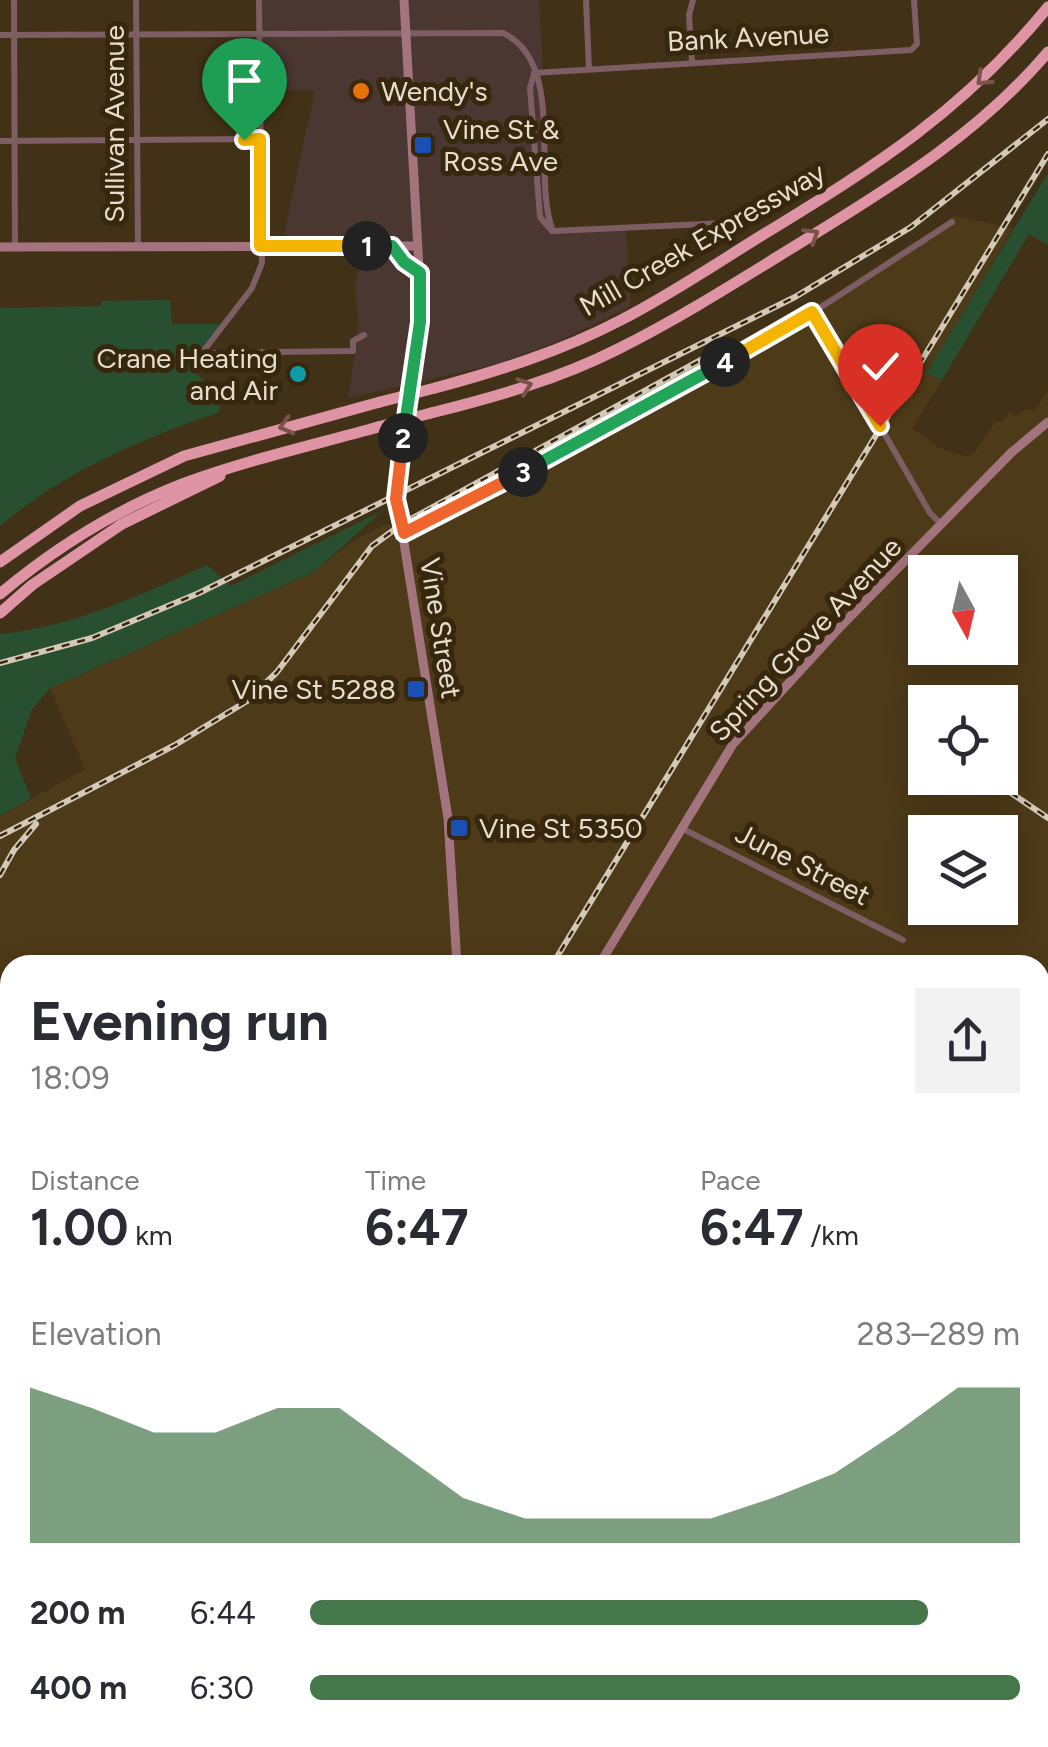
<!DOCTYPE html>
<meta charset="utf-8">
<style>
:root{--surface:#fff;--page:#f2f2f3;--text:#2b2b33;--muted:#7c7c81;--accent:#45774a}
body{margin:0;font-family:Figtree,sans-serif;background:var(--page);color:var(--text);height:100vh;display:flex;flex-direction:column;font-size:38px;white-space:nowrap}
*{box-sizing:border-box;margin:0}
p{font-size:32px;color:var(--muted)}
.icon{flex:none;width:55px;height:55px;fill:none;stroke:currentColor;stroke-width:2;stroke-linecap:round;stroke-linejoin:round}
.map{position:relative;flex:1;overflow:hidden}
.details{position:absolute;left:0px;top:955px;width:1050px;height:792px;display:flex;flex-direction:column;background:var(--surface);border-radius:30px 30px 0 0;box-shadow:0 5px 25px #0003}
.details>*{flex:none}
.needle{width:65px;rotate:172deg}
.fabs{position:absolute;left:908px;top:555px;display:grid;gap:20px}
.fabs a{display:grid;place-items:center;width:110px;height:110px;border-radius:0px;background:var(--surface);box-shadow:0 5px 25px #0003;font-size:50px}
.pin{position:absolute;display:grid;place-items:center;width:85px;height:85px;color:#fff;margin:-102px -42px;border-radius:50% 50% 50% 0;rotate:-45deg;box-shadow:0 0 10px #0007}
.pin .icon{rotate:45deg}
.km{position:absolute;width:50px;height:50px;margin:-25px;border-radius:50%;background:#222;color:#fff;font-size:28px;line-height:50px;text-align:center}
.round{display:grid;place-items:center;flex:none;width:105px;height:105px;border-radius:0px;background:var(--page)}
.headline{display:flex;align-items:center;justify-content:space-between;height:170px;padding:0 30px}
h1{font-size:55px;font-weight:700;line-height:75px}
.figures{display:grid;grid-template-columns:repeat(3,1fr);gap:15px;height:170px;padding:10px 30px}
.figures div{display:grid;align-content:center}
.figures b{font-size:50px;font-weight:700}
.figures small{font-size:28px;font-weight:400}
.figures p{font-size:28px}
.chart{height:280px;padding:20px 30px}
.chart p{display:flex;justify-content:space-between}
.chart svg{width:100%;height:180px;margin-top:10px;fill:var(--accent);opacity:.7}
ul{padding:0 30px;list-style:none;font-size:32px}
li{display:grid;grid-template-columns:160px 120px 1fr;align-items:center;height:75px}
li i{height:25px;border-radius:12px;background:var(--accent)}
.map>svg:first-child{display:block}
.commercial{fill:#4a3731}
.built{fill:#4d3a18;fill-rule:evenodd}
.green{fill:#284f30}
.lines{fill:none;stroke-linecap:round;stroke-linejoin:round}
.street{stroke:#7d5e64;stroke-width:6}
.secondary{stroke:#a4747e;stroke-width:9}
.highway{stroke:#de94a5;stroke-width:11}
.rail-casing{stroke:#d4c9b9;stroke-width:6}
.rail{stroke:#37270c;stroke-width:2.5;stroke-dasharray:8;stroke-linecap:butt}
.highway-bridge{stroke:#de94a5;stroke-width:11}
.oneway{stroke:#7a5349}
.split-1-casing{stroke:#fff;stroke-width:20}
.split-2-casing{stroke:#fff;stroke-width:20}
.split-3-casing{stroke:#fff;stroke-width:20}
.split-4-casing{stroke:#fff;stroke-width:20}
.split-5-casing{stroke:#fff;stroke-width:20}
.split-1{stroke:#f5b400;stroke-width:12}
.split-2{stroke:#22a559;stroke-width:12}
.split-3{stroke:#f0652b;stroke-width:12}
.split-4{stroke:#22a559;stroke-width:12}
.split-5{stroke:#f5b400;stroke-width:12}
.food-dot{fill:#e8710a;stroke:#37270c;stroke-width:4}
.transit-dot{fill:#1a4fb4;stroke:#37270c;stroke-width:4}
.culture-dot{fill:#0f9aa8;stroke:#37270c;stroke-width:4}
.labels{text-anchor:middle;stroke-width:10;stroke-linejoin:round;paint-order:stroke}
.street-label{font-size:28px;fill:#e7ddce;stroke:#37270c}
.poi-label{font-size:28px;fill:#e7ddce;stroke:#37270c;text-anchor:start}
</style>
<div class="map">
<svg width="1048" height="1747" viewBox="0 0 1048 1747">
<rect width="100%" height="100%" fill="#413217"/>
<path class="commercial" d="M259 0H539L543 73H535L541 88 548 220 553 231 626 227 631 306 561 340 497 364 348 398 359 328 355 287 363 247 284 246 286 224 315 91 260 88Z"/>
<path class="built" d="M954 216 1013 228 927 373 942 380 912 429 940 448 967 457 975 452 996 421 1002 423 1009 412 1015 417 1027 409 1034 412 1048 390V1747H59L65 1738H1040V965H10V1738H34L32 1747H0V816L85 769 50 688 314 572 349 544 383 525 415 522 836 293ZM925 572H1000V648H925ZM925 702H1000V778H925ZM925 832H1000V908H925Z"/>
<g class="green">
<path d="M1048 173V245L1029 234 942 380 926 373Z"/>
<path d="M170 300 172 324H223L191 368 204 381 221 384 219 412C139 440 65 471 0 526V308L101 306 102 301Z"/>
<path d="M382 511 314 572 50 688 32 709 15 758 31 798 0 816V634C72 627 141 595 207 565L231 586Z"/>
</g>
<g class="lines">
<g class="street">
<path d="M14 0 15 247"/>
<path d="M136 0 138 248"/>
<path d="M586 0 589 69"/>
<path d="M0 35 503 33C567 63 531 176 553 231"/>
<path d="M692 62 689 15 693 0"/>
<path d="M534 73 911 50 917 44 914 0"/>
<path d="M534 74 530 88 540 217 552 231"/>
<path d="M0 141 259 139"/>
<path d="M553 231 749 222"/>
<path d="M812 313 825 330 930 513 941 524"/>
<path d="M202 353 252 288 262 263 259 0"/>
<path d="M203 353 353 351V341L364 335"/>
<path d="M404 533 600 431 812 313 952 222"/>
<path d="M683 829 903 940"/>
<path d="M0 1574 10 1573"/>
</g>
<g class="secondary">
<path d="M404 0 421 304 397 499 448 818 457 965"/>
<path d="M392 246 403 261 420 273"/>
<path d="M0 247 417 246"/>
<path d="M599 965 733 744 841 626 1012 452 1048 422"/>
<path d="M221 1747 226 1738"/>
</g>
<g class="highway">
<path d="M435 388C498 371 562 351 621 320 670 295 717 263 764 234 877 165 963 111 1048 7"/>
<path d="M431 413C495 397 559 379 618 349 684 316 746 276 808 238 896 184 981 131 1048 52"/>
<path d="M0 562 80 506 184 456 380 402"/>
<path d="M0 594C56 547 117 509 185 483 247 460 314 445 378 427"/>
<path d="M0 613 32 585 122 524 220 476"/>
</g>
<defs>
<g id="rail">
<path d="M0 663 92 638 199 593 795 297 911 227 1048 119"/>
<path d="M1011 793 1048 818"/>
<path d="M0 836 175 745 247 701 277 672 372 546 402 524 719 350"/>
<path d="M0 875 14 850 36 824"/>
<path d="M552 965 1048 154"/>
<path d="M1040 1101 1048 1089"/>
<path d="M1040 1127 1048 1115"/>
<path d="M1040 1192 1048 1180"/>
<path d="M1040 1333 1048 1321"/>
<path d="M1040 1653 1048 1645"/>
<path d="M1040 1674 1048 1666"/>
<path d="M1040 1701 1048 1695"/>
<path d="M1040 1736 1048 1737"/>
<path d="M75 1747 81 1738"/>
<path d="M129 1747 142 1738"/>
<path d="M674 1747 680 1738"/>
<path d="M944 1747 954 1738"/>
<path d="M971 1747 995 1738"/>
</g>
</defs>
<use href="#rail" class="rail-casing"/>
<use href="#rail" class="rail"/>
<g class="highway-bridge">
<path d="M380 402 435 388"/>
<path d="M378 427 431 413"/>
</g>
</g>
<defs><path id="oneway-chevron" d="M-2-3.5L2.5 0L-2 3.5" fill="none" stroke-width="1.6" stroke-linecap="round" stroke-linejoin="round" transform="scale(2.5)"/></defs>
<g class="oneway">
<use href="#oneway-chevron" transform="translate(983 79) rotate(136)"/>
<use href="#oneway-chevron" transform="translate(812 235) rotate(-32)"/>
<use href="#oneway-chevron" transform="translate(525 386) rotate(-19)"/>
<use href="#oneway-chevron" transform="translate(286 426) rotate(165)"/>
</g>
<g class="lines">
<defs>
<path id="split-1" d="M244 140 260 139V246H367"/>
<path id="split-2" d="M367 246H392L404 262 420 273V322L403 438"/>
<path id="split-3" d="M403 438 396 499 404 533 523 472"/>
<path id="split-4" d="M523 472 725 362"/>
<path id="split-5" d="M725 362 812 312 880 426"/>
</defs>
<use href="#split-1" class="split-1-casing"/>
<use href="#split-2" class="split-2-casing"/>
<use href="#split-3" class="split-3-casing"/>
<use href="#split-4" class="split-4-casing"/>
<use href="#split-5" class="split-5-casing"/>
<use href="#split-1" class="split-1"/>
<use href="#split-2" class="split-2"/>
<use href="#split-3" class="split-3"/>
<use href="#split-4" class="split-4"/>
<use href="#split-5" class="split-5"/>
</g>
<circle class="food-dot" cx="361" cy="91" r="10"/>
<g class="transit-dot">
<rect x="413" y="135" width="20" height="20" rx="5"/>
<rect x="406" y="679" width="20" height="20" rx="5"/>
<rect x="449" y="818" width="20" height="20" rx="5"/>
</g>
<circle class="culture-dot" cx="298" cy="374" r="10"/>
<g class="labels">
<g class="street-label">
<text transform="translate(748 37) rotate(-3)" y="10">Bank Avenue</text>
<text transform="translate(114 124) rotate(-90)" y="10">Sullivan Avenue</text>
<text transform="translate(702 239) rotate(-30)" y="10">Mill Creek Expressway</text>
<text transform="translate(441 628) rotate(81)" y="10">Vine Street</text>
<text transform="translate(805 639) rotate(-47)" y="10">Spring Grove Avenue</text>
<text transform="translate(803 864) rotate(27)" y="10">June Street</text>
</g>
<g class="poi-label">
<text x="381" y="101">Wendy's</text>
<text x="443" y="139">Vine St &amp;<tspan x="443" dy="32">Ross Ave</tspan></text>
<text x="278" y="368" text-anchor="end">Crane Heating<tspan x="278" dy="32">and Air</tspan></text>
<text x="396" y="699" text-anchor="end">Vine St 5288</text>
<text x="479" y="838">Vine St 5350</text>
</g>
</g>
</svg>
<div class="fabs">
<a><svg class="needle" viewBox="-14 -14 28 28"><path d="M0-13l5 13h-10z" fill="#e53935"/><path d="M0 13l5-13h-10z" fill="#7c7c81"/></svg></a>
<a><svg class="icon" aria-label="locate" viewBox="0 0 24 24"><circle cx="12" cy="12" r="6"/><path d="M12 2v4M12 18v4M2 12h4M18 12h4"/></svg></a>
<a><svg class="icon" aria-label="layers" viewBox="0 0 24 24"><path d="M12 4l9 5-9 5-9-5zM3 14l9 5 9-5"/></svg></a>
</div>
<div class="pin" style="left:244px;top:140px;background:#1e9e55"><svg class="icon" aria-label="arrive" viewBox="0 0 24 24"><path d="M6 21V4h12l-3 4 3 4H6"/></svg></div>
<div class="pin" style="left:880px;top:426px;background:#d93025"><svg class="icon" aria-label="check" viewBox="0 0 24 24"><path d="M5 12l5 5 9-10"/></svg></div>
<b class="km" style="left:367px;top:246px">1</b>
<b class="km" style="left:403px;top:438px">2</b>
<b class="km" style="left:523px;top:472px">3</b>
<b class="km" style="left:725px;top:362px">4</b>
<section class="details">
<div class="headline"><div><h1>Evening run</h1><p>18:09</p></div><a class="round"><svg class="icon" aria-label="share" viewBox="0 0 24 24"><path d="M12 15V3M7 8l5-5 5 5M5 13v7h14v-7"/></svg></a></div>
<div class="figures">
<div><p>Distance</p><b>1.00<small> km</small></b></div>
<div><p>Time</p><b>6:47</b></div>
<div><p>Pace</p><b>6:47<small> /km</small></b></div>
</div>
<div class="chart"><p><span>Elevation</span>283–289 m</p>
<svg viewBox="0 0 160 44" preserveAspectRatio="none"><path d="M0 44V6L10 11L20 17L30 17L40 11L50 11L60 22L70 33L80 38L90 38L100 38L110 38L120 33L130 27L140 17L150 6L160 6V44z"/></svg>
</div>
<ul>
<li><b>200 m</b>6:44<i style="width:87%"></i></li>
<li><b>400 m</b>6:30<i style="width:100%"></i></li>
</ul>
</section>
</div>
